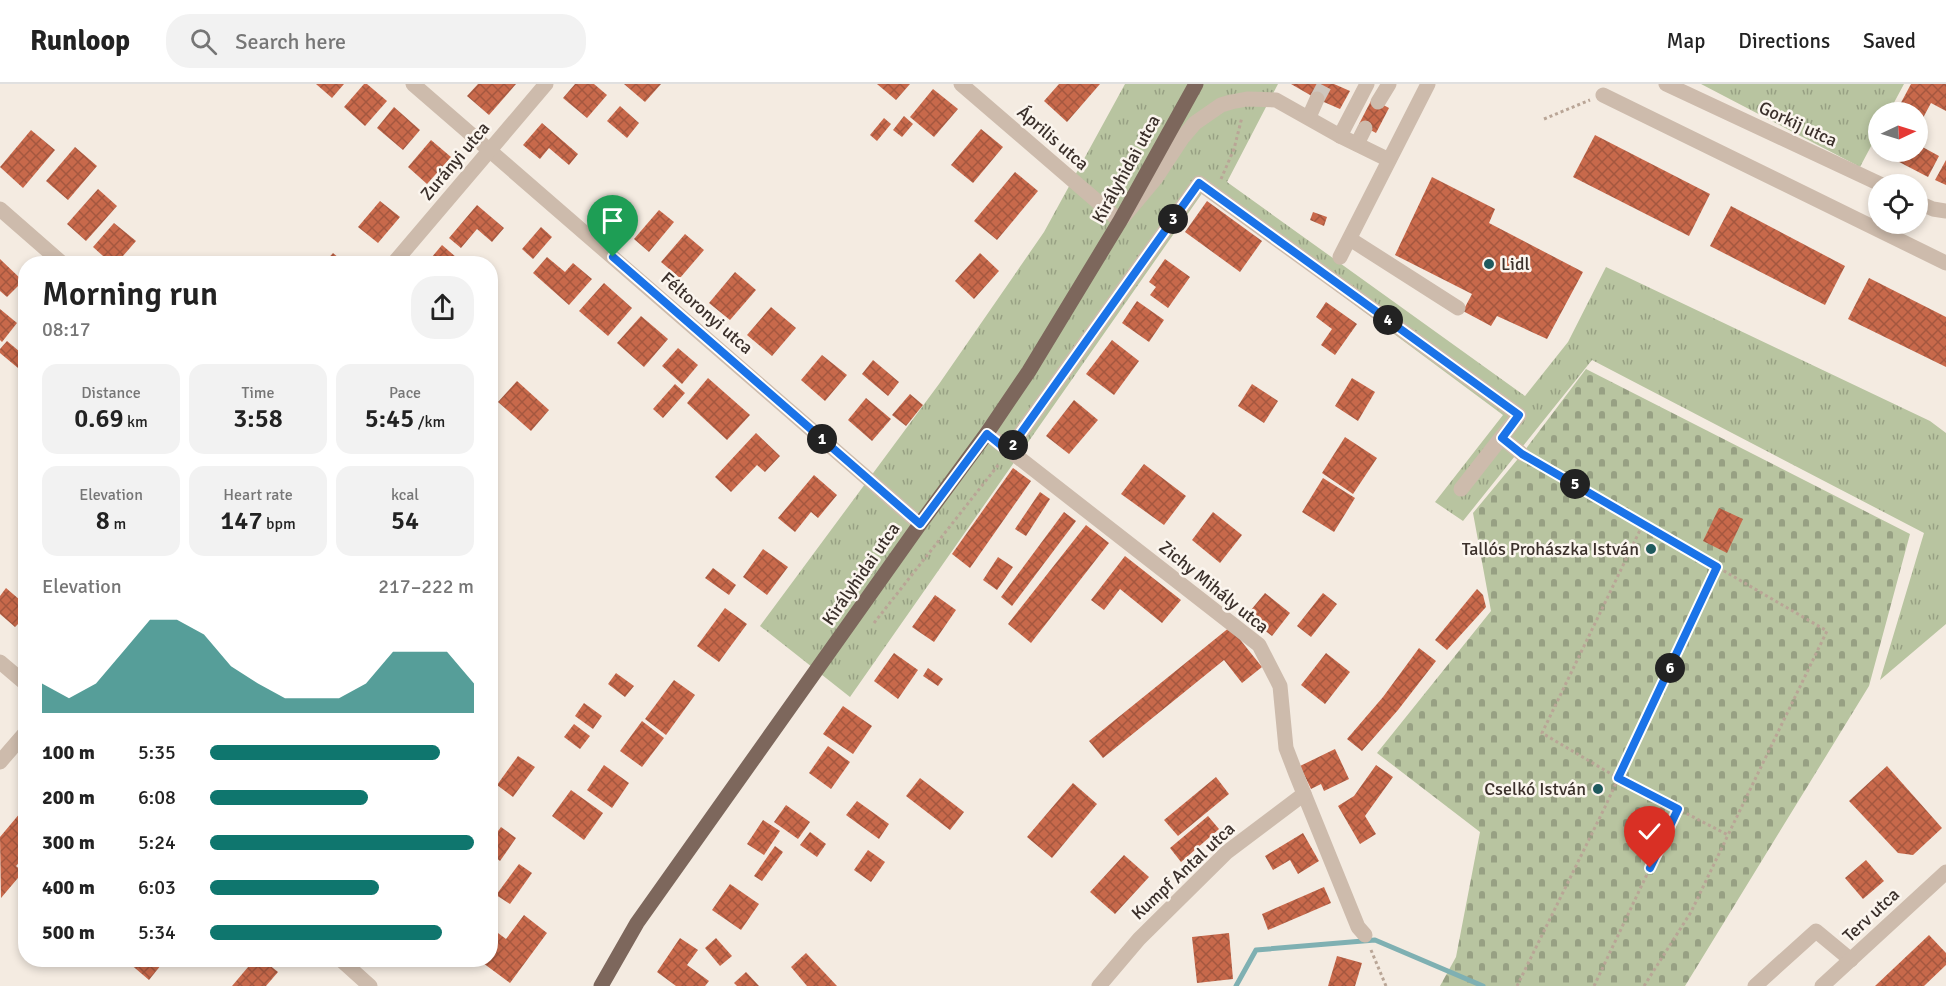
<!DOCTYPE html>
<meta charset="utf-8">
<style>
:root{--surface:#fff;--page:#f2f2f2;--text:#222;--muted:#767676;--line:#e0e0e0;--accent:#0f766e}
body{margin:0;font-family:Signika,sans-serif;background:var(--page);color:var(--text);height:100vh;display:flex;flex-direction:column;font-size:22px;white-space:nowrap}
*{box-sizing:border-box;margin:0}
p{font-size:20px;color:var(--muted)}
.icon{flex:none;width:33px;height:33px;fill:none;stroke:currentColor;stroke-width:2;stroke-linecap:round;stroke-linejoin:round}
.map{position:relative;flex:1;overflow:hidden}
.panel{position:absolute;left:18px;top:172px;width:480px;height:711px;display:flex;flex-direction:column;background:var(--surface);border-radius:24px;box-shadow:0 3px 9px #0003}
.panel>*{flex:none}
.needle{width:39px;rotate:86deg}
.fabs{position:absolute;left:1868px;top:18px;display:grid;gap:12px}
.fabs a{display:grid;place-items:center;width:60px;height:60px;border-radius:50%;background:var(--surface);box-shadow:0 3px 9px #0003;font-size:30px}
.pin{position:absolute;display:grid;place-items:center;width:51px;height:51px;color:#fff;margin:-62px -26px;border-radius:50% 50% 50% 0;rotate:-45deg;box-shadow:0 0 6px #0007}
.pin .icon{rotate:45deg}
.km{position:absolute;width:30px;height:30px;margin:-15px;border-radius:50%;background:#222;color:#fff;font-size:16px;line-height:30px;text-align:center}
.round{display:grid;place-items:center;flex:none;width:63px;height:63px;border-radius:24px;background:var(--page)}
.overview{display:flex;align-items:center;justify-content:space-between;height:102px;padding:0 24px}
h1{font-size:33px;font-weight:600;line-height:45px}
.stats{display:grid;grid-template-columns:repeat(3,1fr);gap:9px;height:102px;padding:6px 24px}
.stats div{display:grid;align-content:center;border-radius:15px;background:var(--page);text-align:center}
.stats b{font-size:26px;font-weight:600}
.stats small{font-size:16px;font-weight:400}
.stats p{font-size:16px}
.chart{height:168px;padding:12px 24px}
.chart p{display:flex;justify-content:space-between}
.chart svg{width:100%;height:108px;margin-top:6px;fill:var(--accent);opacity:.7}
ul{padding:0 24px;list-style:none;font-size:20px}
li{display:grid;grid-template-columns:96px 72px 1fr;align-items:center;height:45px}
li i{height:15px;border-radius:8px;background:var(--accent)}
header{display:flex;align-items:center;gap:36px;box-sizing:border-box;height:84px;padding:0 30px;background:var(--surface);border-bottom:2px solid var(--line)}
header strong{font-size:28px}
nav{display:flex;gap:33px;margin-inline-start:auto;font-size:21px}
.search{width:420px;height:54px;background:var(--page);display:flex;align-items:center;gap:15px;box-sizing:border-box;padding:0 21px;border-radius:24px;color:var(--muted);font-size:22px}
.map>svg:first-child{display:block}
.grass{fill:url(#grass-tufts)}
.cemetery{fill:url(#cemetery-stones)}
.lines{fill:none;stroke-linecap:round;stroke-linejoin:round}
.stream{stroke:#7fb0b2;stroke-width:5}
.building{fill:url(#building-cross-hatch)}
.minor-tunnel{stroke:#cfc6bd;stroke-width:15;stroke-dasharray:15 8;stroke-linecap:butt}
.path{stroke:#b9a596;stroke-width:3;stroke-dasharray:3 3;stroke-linecap:butt}
.minor{stroke:#cdbbac;stroke-width:15}
.major{stroke:#7d675c;stroke-width:15}
.route-casing{stroke:#fff;stroke-width:12}
.route{stroke:#1a73e8;stroke-width:8}
.poi-dot{fill:#1f5a5e;stroke:#fbf5ee;stroke-width:2}
.labels{text-anchor:middle;stroke-width:5;stroke-linejoin:round;paint-order:stroke}
.street-label{font-size:18px;fill:#3b302b;stroke:#fbf5ee}
.poi-label{font-size:18px;fill:#3b302b;stroke:#fbf5ee;text-anchor:end}
</style>
<header>
<strong>Runloop</strong>
<div class="search"><svg class="icon" aria-label="search" viewBox="0 0 24 24"><circle cx="10" cy="10" r="6"/><path d="M15 15l6 6"/></svg>Search here</div>
<nav><a>Map</a><a>Directions</a><a>Saved</a></nav>
</header>
<div class="map">
<svg width="1946" height="902" viewBox="0 0 1946 902">
<defs>
<pattern id="grass-tufts" width="24" height="20" patternUnits="userSpaceOnUse" patternTransform="scale(1.5)"><rect width="24" height="20" fill="#b8c4a0"/><path d="M3 7l-1-3M5 7V3M7 7l1-3M15 17l-1-3M17 17v-4M19 17l1-3" fill="none" stroke="#97a083"/></pattern>
<pattern id="cemetery-stones" width="16" height="16" patternUnits="userSpaceOnUse" patternTransform="scale(1.5)"><rect width="16" height="16" fill="#b8c4a0"/><path d="M2 7V4a2 2 0 0 1 4 0v3zM10 15v-3a2 2 0 0 1 4 0v3z" fill="#97a083"/></pattern>
<pattern id="building-cross-hatch" width="8" height="8" patternUnits="userSpaceOnUse" patternTransform="scale(1.5)"><rect width="8" height="8" fill="#c8694b"/><path d="M0 0l8 8M0 8l8-8" fill="none" stroke="#a4573f"/></pattern>
</defs>
<rect width="100%" height="100%" fill="#f4ebe1"/>
<g class="grass">
<path d="M1125 0H1278L1227 98 1525 312 1568 258 1606 183 1930 337 1946 349V540L1880 596 1924 449 1592 276 1463 437 1435 418 1503 331 1203 108 850 613 760 542 939 300 1044 148Z"/>
<path d="M1701 0H1904L1889 28H1878V49L1860 83Z"/>
</g>
<path class="cemetery" d="M1586 285 1910 450 1869 602 1685 902H1440L1456 873 1480 748 1377 669 1491 527 1473 429 1522 370Z"/>
<g class="lines">
<path class="stream" d="M1236 902 1256 866 1375 856 1483 902"/>
</g>
<g class="building">
<path d="M316 0H344L332 14Z"/>
<path d="M364 0H367L387 17 365 42 344 23Z"/>
<path d="M478 0H516L489 31 467 12Z"/>
<path d="M575 0H594L607 11 587 34 563 14Z"/>
<path d="M624 0H661L645 18Z"/>
<path d="M877 0H910L896 16Z"/>
<path d="M1059 0H1100L1067 38 1044 17Z"/>
<path d="M1291 0H1334L1350 7 1340 25 1317 15Z"/>
<path d="M1911 0H1946V27L1931 19 1917 45V28H1896Z"/>
<path d="M933 5 958 25 934 53 910 33Z"/>
<path d="M1372 15 1389 24 1376 49 1359 40Z"/>
<path d="M620 22 639 39 627 54 607 37Z"/>
<path d="M394 23 420 46 403 66 377 44Z"/>
<path d="M904 32 913 40 902 53 893 46Z"/>
<path d="M884 34 891 40 877 57 870 51Z"/>
<path d="M542 39 578 70 569 81 549 64 540 75 523 61Z"/>
<path d="M981 45 1003 63 973 99 951 81Z"/>
<path d="M31 46 55 66 23 104 0 83Z"/>
<path d="M1595 51 1710 110 1689 152 1573 93Z"/>
<path d="M431 56 451 73 427 100 408 83Z"/>
<path d="M1917 60 1939 72 1928 93 1880 68H1917Z"/>
<path d="M75 63 97 82 68 116 46 97Z"/>
<path d="M1946 76V101L1935 96Z"/>
<path d="M1015 88 1038 107 997 156 974 137Z"/>
<path d="M1432 93 1495 125 1489 139 1583 188 1547 255 1497 232 1491 242 1463 227 1472 210 1395 171Z"/>
<path d="M98 105 117 122 86 157 67 140Z"/>
<path d="M380 117 400 133 378 159 358 143Z"/>
<path d="M1207 117 1262 157 1240 188 1185 148Z"/>
<path d="M477 121 504 144 492 158 477 145 461 164 449 154Z"/>
<path d="M1731 122 1845 182 1825 221 1710 162Z"/>
<path d="M659 126 674 138 649 168 634 155Z"/>
<path d="M1313 128 1327 133 1324 142 1310 136Z"/>
<path d="M114 139 136 157 116 180H112L93 163Z"/>
<path d="M541 143 552 153 533 175 522 165Z"/>
<path d="M685 150 704 166 680 194 661 178Z"/>
<path d="M442 161 464 180H426Z"/>
<path d="M333 169 346 180H323Z"/>
<path d="M980 169 999 187 974 215 955 197Z"/>
<path d="M547 173 565 188 573 179 592 195 569 221 533 189Z"/>
<path d="M0 175 23 197 7 213 0 207Z"/>
<path d="M1165 175 1190 193 1168 224 1150 211 1156 203 1149 198Z"/>
<path d="M735 188 756 206 730 236 709 219Z"/>
<path d="M1869 194 1946 233V283L1848 235Z"/>
<path d="M604 199 632 224 608 252 579 227Z"/>
<path d="M1137 217 1164 236 1149 258 1122 239Z"/>
<path d="M1326 218 1357 240 1335 271 1321 261 1332 245 1316 233Z"/>
<path d="M771 223 796 244 772 272 747 251Z"/>
<path d="M0 225 17 239 2 258 0 256Z"/>
<path d="M641 232 668 255 644 283 617 259Z"/>
<path d="M1112 256 1139 277 1114 311 1086 290Z"/>
<path d="M7 257 26 273 24 289 0 269V265Z"/>
<path d="M678 264 698 281 682 300 662 282Z"/>
<path d="M822 271 847 291 825 317 801 296Z"/>
<path d="M873 276 899 298 888 312 862 290Z"/>
<path d="M708 294 750 331 727 356 687 319Z"/>
<path d="M1352 294 1375 308 1358 337 1335 322Z"/>
<path d="M517 297 549 326 531 347 498 318Z"/>
<path d="M675 300 685 309 663 334 653 325Z"/>
<path d="M1252 300 1278 317 1264 339 1238 322Z"/>
<path d="M910 310 923 321 906 342 892 331Z"/>
<path d="M866 314 891 335 872 357 848 336Z"/>
<path d="M1074 316 1098 336 1069 370 1046 352Z"/>
<path d="M756 349 780 372 765 388 757 381 731 408 715 393Z"/>
<path d="M1345 353 1377 374 1353 410 1322 389Z"/>
<path d="M1144 380 1186 412 1164 441 1121 410Z"/>
<path d="M1013 384 1031 397 970 484 952 470Z"/>
<path d="M814 391 837 411 818 434 811 428 795 448 778 434Z"/>
<path d="M1323 394 1355 414 1334 448 1302 428Z"/>
<path d="M1040 408 1050 415 1026 452 1015 445Z"/>
<path d="M1719 424 1743 435 1727 469 1703 457Z"/>
<path d="M1064 428 1076 437 1012 522 1001 513Z"/>
<path d="M1213 428 1242 451 1220 479 1192 456Z"/>
<path d="M1086 441 1109 459 1031 559 1008 540Z"/>
<path d="M763 465 788 483 767 511 743 493Z"/>
<path d="M1125 472 1181 516 1162 539 1120 505 1104 526 1091 516Z"/>
<path d="M998 473 1013 483 997 506 983 496Z"/>
<path d="M713 484 736 501 729 511 705 494Z"/>
<path d="M6 504 20 516 26 509V532L15 543 0 530V512Z"/>
<path d="M1477 505 1483 511 1486 523 1447 566 1435 556Z"/>
<path d="M1265 509 1290 529 1272 552 1246 532Z"/>
<path d="M1323 509 1337 520 1311 553 1297 542Z"/>
<path d="M935 511 956 526 934 558 912 543Z"/>
<path d="M725 524 747 540 719 578 697 562Z"/>
<path d="M1230 543 1262 583 1242 599 1224 576 1103 674 1089 657Z"/>
<path d="M1419 564 1436 577 1398 626 1362 667 1347 655 1383 613Z"/>
<path d="M894 569 918 586 898 615 874 597Z"/>
<path d="M1326 569 1350 588 1325 620 1301 601Z"/>
<path d="M928 584 943 595 938 602 923 592Z"/>
<path d="M616 589 634 602 625 613 608 600Z"/>
<path d="M674 596 695 611 666 651 645 635Z"/>
<path d="M584 619 602 632 593 645 575 632Z"/>
<path d="M843 622 872 642 853 670 823 650Z"/>
<path d="M642 637 664 654 642 683 620 667Z"/>
<path d="M574 640 590 652 580 665 564 653Z"/>
<path d="M828 662 850 678 831 705 809 689Z"/>
<path d="M1335 665 1349 695 1324 707 1321 700 1311 705 1300 682Z"/>
<path d="M518 672 535 683 513 713 497 701Z"/>
<path d="M604 681 629 699 612 724 587 706Z"/>
<path d="M1376 681 1393 693 1365 732 1376 750 1360 760 1338 722 1354 712Z"/>
<path d="M1887 682 1942 744 1913 771 1898 769 1849 717Z"/>
<path d="M1216 693 1229 710 1178 752 1164 736Z"/>
<path d="M920 694 964 728 950 746 906 712Z"/>
<path d="M1073 699 1097 720 1052 774 1027 753Z"/>
<path d="M571 706 603 729 584 756 552 732Z"/>
<path d="M857 717 889 740 879 755 846 731Z"/>
<path d="M786 721 810 738 798 755 774 738Z"/>
<path d="M26 722V771L16 782 23 788 1 814 0 753Z"/>
<path d="M1208 732 1219 745 1181 778 1170 764Z"/>
<path d="M763 736 780 747 764 771 747 760Z"/>
<path d="M501 743 516 754 500 777 490 769V758Z"/>
<path d="M810 748 826 760 817 773 800 761Z"/>
<path d="M1303 749 1319 777 1298 790 1290 776 1273 786 1265 772Z"/>
<path d="M775 762 783 768 762 797 754 792Z"/>
<path d="M868 766 885 778 871 798 854 786Z"/>
<path d="M1124 771 1149 793 1115 830 1090 808Z"/>
<path d="M1866 776 1884 797 1863 815 1845 794Z"/>
<path d="M519 780 532 789 510 820 496 811Z"/>
<path d="M730 800 759 820 741 846 712 826Z"/>
<path d="M1324 803 1331 819 1268 846 1262 830Z"/>
<path d="M524 831 547 849 510 899 479 876H490V860L498 849 506 855Z"/>
<path d="M1229 849 1233 895 1197 899 1192 853Z"/>
<path d="M1929 851 1946 869V881L1924 902H1875Z"/>
<path d="M680 854 698 866 687 881 709 897 705 902H676L657 888Z"/>
<path d="M716 854 732 872 720 882 705 864Z"/>
<path d="M806 869 837 902H807L791 883Z"/>
<path d="M1337 872 1362 879 1355 902H1328Z"/>
<path d="M131 876H165L149 896 129 879Z"/>
<path d="M254 876H263L278 888 266 902H232Z"/>
<path d="M746 888 759 902H737L734 899Z"/>
</g>
<g class="lines">
<path class="minor-tunnel" d="M1317 15 1325 0"/>
<g class="path">
<path d="M1544 35 1590 16"/>
<path d="M1221 95 1234 65 1242 33"/>
<path d="M1537 378 1827 547 1728 751 1618 694 1542 649 1643 440"/>
<path d="M874 539 999 380"/>
<path d="M1371 866 1386 902"/>
<path d="M1517 902 1604 725 1717 483"/>
<path d="M1594 902 1678 725"/>
<path d="M1644 902 1691 828 1728 751"/>
</g>
<g class="minor">
<path d="M413 0 920 440"/>
<path d="M961 0 1120 137 1156 94 1183 53 1195 39 1221 21 1231 18 1247 15 1276 16 1340 52 1389 76"/>
<path d="M1666 0 1880 100"/>
<path d="M1603 11 1946 179"/>
<path d="M1378 18 1389 0"/>
<path d="M1309 33 1317 15"/>
<path d="M1340 52 1367 0"/>
<path d="M1357 60 1365 44"/>
<path d="M1917 118 1933 125 1946 127"/>
<path d="M0 125 63 180"/>
<path d="M1350 155 1458 224"/>
<path d="M1340 173 1428 0"/>
<path d="M393 180 546 0"/>
<path d="M987 349 1259 561 1280 602 1286 664 1296 690 1358 843 1365 851"/>
<path d="M1502 354 1522 370"/>
<path d="M1008 367 1199 99 1519 331 1461 405"/>
<path d="M0 578 26 600"/>
<path d="M0 678 26 648"/>
<path d="M341 876 370 902"/>
<path d="M1099 902 1139 855 1227 768 1304 710"/>
<path d="M1755 902 1816 847 1851 876"/>
<path d="M1822 902 1946 788"/>
</g>
<path class="major" d="M601 902 637 839 920 440 987 349 1029 287 1120 137 1196 0"/>
</g>
<g class="lines">
<defs>
<path id="route" d="M613 173 920 440 987 350 1008 367 1199 99 1519 331 1502 354 1522 370 1717 483 1618 694 1678 725 1650 784"/>
</defs>
<use href="#route" class="route-casing"/>
<use href="#route" class="route"/>
</g>
<g class="poi-dot">
<circle cx="1489" cy="180" r="6"/>
<circle cx="1651" cy="465" r="6"/>
<circle cx="1598" cy="705" r="6"/>
</g>
<g class="labels">
<g class="street-label">
<text transform="translate(1798 40) rotate(25)" y="6">Gorkij utca</text>
<text transform="translate(1053 54) rotate(41)" y="6">Április utca</text>
<text transform="translate(455 77) rotate(-50)" y="6">Zurányi utca</text>
<text transform="translate(1126 85) rotate(-61)" y="6">Királyhidai utca</text>
<text transform="translate(707 229) rotate(41)" y="6">Féltoronyi utca</text>
<text transform="translate(861 490) rotate(-55)" y="6">Királyhidai utca</text>
<text transform="translate(1214 503) rotate(39)" y="6">Zichy Mihály utca</text>
<text transform="translate(1183 787) rotate(-43)" y="6">Kumpf Antal utca</text>
<text transform="translate(1871 831) rotate(-43)" y="6">Terv utca</text>
</g>
<g class="poi-label">
<text x="1501" y="186" text-anchor="start">Lidl</text>
<text x="1639" y="471">Tallós Prohászka István</text>
<text x="1586" y="711">Cselkó István</text>
</g>
</g>
</svg>
<div class="fabs">
<a><svg class="needle" viewBox="-14 -14 28 28"><path d="M0-13l5 13h-10z" fill="#e53935"/><path d="M0 13l5-13h-10z" fill="#767676"/></svg></a>
<a><svg class="icon" aria-label="locate" viewBox="0 0 24 24"><circle cx="12" cy="12" r="6"/><path d="M12 2v4M12 18v4M2 12h4M18 12h4"/></svg></a>
</div>
<div class="pin" style="left:613px;top:173px;background:#1e9e55"><svg class="icon" aria-label="arrive" viewBox="0 0 24 24"><path d="M6 21V4h12l-3 4 3 4H6"/></svg></div>
<div class="pin" style="left:1650px;top:784px;background:#d93025"><svg class="icon" aria-label="check" viewBox="0 0 24 24"><path d="M5 12l5 5 9-10"/></svg></div>
<b class="km" style="left:822px;top:355px">1</b>
<b class="km" style="left:1013px;top:361px">2</b>
<b class="km" style="left:1173px;top:135px">3</b>
<b class="km" style="left:1388px;top:236px">4</b>
<b class="km" style="left:1575px;top:400px">5</b>
<b class="km" style="left:1670px;top:584px">6</b>
<section class="panel">
<div class="overview"><div><h1>Morning run</h1><p>08:17</p></div><a class="round"><svg class="icon" aria-label="share" viewBox="0 0 24 24"><path d="M12 15V3M7 8l5-5 5 5M5 13v7h14v-7"/></svg></a></div>
<div class="stats">
<div><p>Distance</p><b>0.69<small> km</small></b></div>
<div><p>Time</p><b>3:58</b></div>
<div><p>Pace</p><b>5:45<small> /km</small></b></div>
</div>
<div class="stats">
<div><p>Elevation</p><b>8<small> m</small></b></div>
<div><p>Heart rate</p><b>147<small> bpm</small></b></div>
<div><p>kcal</p><b>54</b></div>
</div>
<div class="chart"><p><span>Elevation</span>217–222 m</p>
<svg viewBox="0 0 160 44" preserveAspectRatio="none"><path d="M0 44V32L10 38L20 32L30 19L40 6L50 6L60 12L70 25L80 32L90 38L100 38L110 38L120 32L130 19L140 19L150 19L160 32V44z"/></svg>
</div>
<ul>
<li><b>100 m</b>5:35<i style="width:87%"></i></li>
<li><b>200 m</b>6:08<i style="width:60%"></i></li>
<li><b>300 m</b>5:24<i style="width:100%"></i></li>
<li><b>400 m</b>6:03<i style="width:64%"></i></li>
<li><b>500 m</b>5:34<i style="width:88%"></i></li>
</ul>
</section>
</div>
